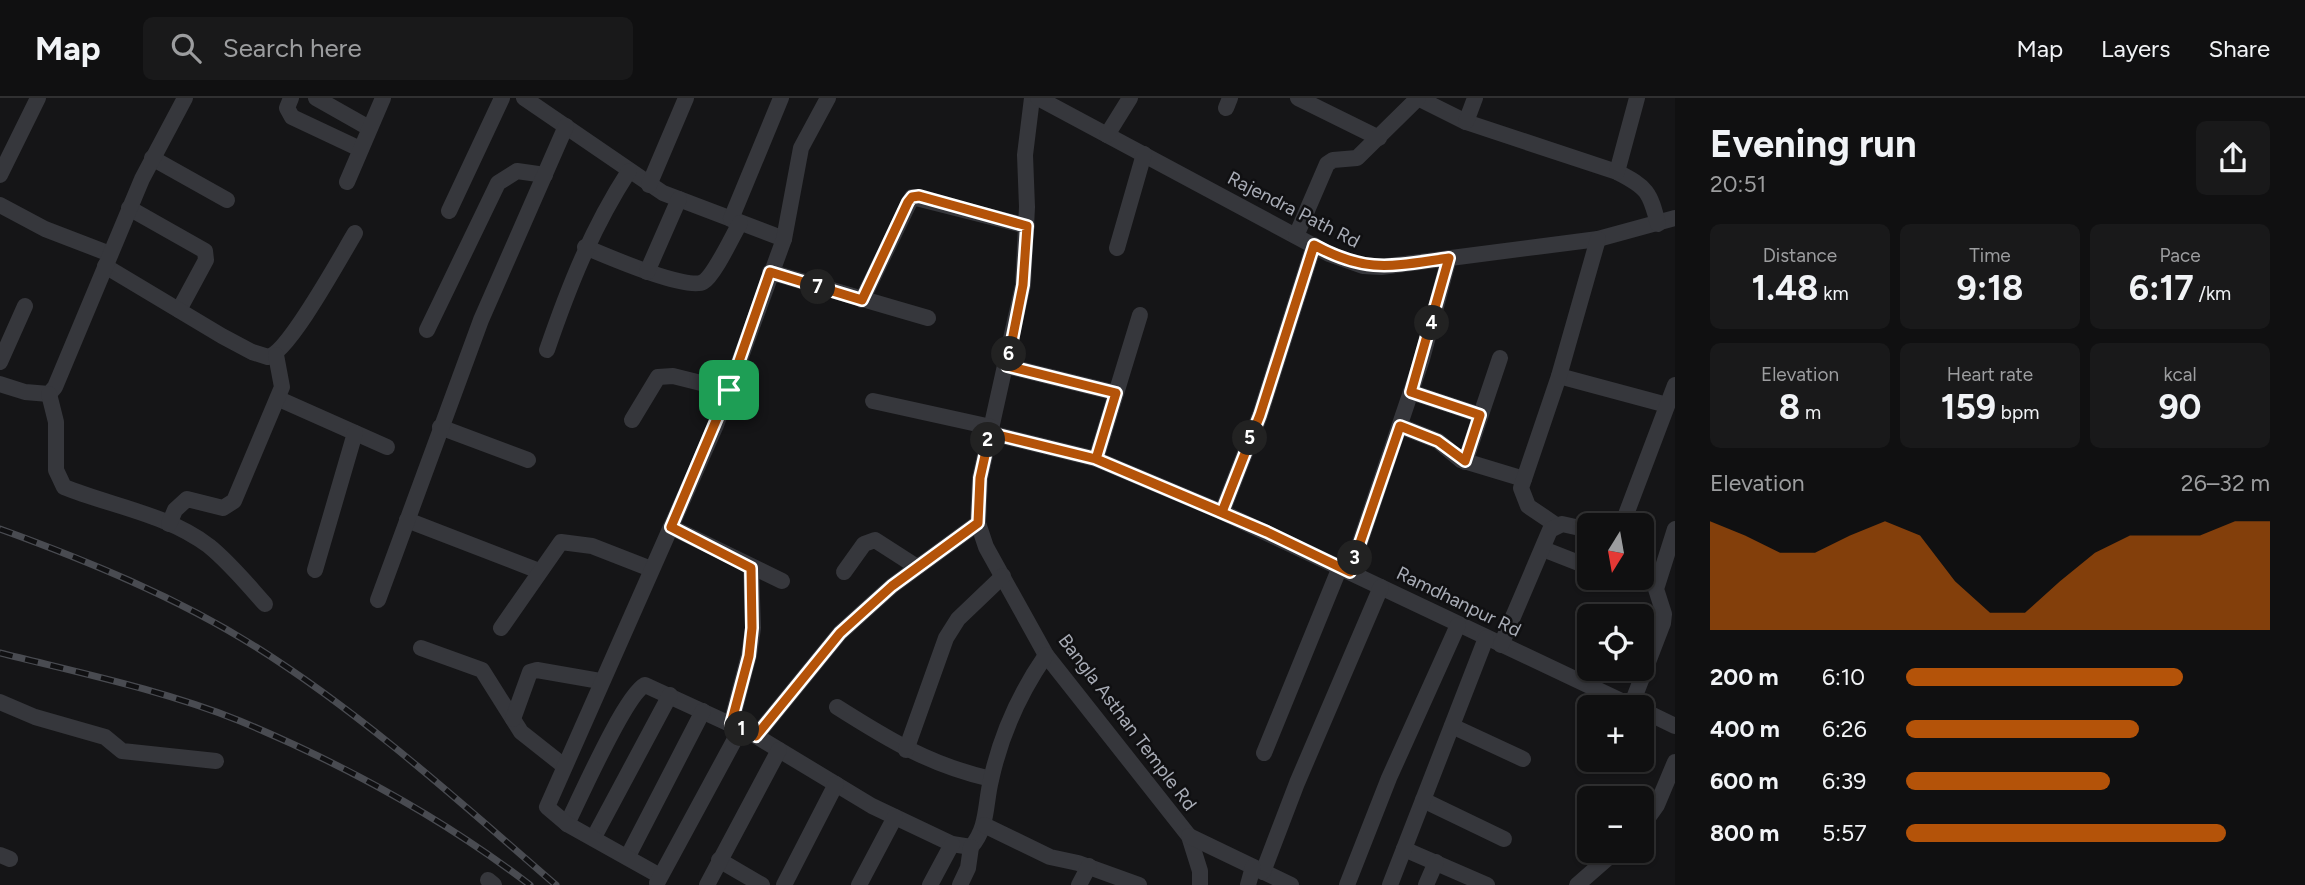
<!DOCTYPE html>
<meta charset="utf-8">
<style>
:root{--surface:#101011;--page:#19191a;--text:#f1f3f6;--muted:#9c9d9f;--line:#303031;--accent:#b45309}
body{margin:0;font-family:Figtree,sans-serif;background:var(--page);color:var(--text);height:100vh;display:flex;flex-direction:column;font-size:26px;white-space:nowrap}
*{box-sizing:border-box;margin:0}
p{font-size:23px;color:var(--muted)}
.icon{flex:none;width:38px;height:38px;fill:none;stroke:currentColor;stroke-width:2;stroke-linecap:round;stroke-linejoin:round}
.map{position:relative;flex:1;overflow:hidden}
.panel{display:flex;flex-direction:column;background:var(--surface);width:630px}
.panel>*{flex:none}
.needle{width:46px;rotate:191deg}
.controls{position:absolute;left:1577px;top:415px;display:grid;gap:14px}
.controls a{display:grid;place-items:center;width:77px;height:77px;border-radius:10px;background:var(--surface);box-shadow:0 2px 5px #0004,0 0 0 2px var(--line);font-size:35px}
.pin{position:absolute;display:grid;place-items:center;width:60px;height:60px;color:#fff;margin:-30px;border-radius:14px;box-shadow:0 4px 10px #0006}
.km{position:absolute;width:35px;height:35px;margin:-18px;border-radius:50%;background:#222;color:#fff;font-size:19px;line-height:35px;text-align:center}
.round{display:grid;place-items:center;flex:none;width:74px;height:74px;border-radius:10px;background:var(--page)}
.headline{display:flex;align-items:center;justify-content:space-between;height:119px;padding:0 35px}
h1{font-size:38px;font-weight:700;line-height:52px}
.stats{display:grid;grid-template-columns:repeat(3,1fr);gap:10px;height:119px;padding:7px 35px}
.stats div{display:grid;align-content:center;border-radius:10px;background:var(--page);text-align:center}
.stats b{font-size:35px;font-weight:700}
.stats small{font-size:19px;font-weight:400}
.stats p{font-size:19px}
.chart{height:196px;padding:14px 35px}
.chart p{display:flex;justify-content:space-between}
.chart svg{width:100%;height:126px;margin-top:7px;fill:var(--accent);opacity:.7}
ul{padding:0 35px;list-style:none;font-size:23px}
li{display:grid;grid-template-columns:112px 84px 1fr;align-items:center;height:52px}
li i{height:18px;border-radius:9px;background:var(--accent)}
header{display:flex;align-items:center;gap:42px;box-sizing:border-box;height:98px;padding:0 35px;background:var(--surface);border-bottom:2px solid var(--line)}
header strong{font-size:33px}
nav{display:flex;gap:38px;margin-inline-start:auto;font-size:24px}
.search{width:490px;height:63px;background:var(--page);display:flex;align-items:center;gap:18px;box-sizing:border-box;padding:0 24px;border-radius:10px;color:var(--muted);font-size:26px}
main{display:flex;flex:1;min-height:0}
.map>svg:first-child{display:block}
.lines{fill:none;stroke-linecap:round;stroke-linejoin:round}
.minor{stroke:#36373c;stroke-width:16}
.rail-casing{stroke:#494b51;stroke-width:7}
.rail{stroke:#101012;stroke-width:4.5;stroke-dasharray:13;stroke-linecap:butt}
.route-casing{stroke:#fff;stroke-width:14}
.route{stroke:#b45309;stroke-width:9}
.labels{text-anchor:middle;stroke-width:5;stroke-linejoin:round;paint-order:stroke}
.street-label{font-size:19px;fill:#a8acb6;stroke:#101012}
</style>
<header>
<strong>Map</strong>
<div class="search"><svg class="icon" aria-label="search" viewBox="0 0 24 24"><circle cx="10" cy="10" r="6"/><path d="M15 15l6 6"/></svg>Search here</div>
<nav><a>Map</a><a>Layers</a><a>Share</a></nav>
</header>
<main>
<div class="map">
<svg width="1675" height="787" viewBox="0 0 1675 787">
<rect width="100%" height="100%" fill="#151517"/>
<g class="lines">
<g class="minor">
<path d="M291 0 287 10 292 19 360 51"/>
<path d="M316 0 369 30"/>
<path d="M524 0 663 95 784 141"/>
<path d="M1032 0 1025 57 1027 109 1023 187 980 380 978 425 986 449 1046 557 1189 738 1200 773V787"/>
<path d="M1038 0 1329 156 1363 168 1381 169 1598 141 1675 120"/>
<path d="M1298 0 1379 40"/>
<path d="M1418 0 1466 24 1617 74C1647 89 1650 94 1658 126"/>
<path d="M1226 10 1230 0"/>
<path d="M1466 24 1475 0"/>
<path d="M1107 37 1130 0"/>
<path d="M152 60 227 102"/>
<path d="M1617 74 1637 0"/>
<path d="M0 77 38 0"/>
<path d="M347 84 383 0"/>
<path d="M649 87 686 0"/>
<path d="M0 107 45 131 110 156"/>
<path d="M129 110 205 153 206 162 179 212"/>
<path d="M449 113 502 0"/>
<path d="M731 121 781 0"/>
<path d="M1296 138 1327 66 1333 62 1357 60 1418 0"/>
<path d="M585 149C604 157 687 193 703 184 714 178 733 137 740 125"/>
<path d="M1117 150 1144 56"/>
<path d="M105 168 222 238 252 254 268 259C289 254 341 158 355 135"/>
<path d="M647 174 679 101"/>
<path d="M770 174 928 220"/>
<path d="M862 202 912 99 1027 128"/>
<path d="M427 232 498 85 517 73 545 77"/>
<path d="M547 252C569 188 592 130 629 73"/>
<path d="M0 264 25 208"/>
<path d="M1007 268 1116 295"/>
<path d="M1559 278 1667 307"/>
<path d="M0 286 25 294 49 296 55 289 142 81 185 0"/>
<path d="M1411 294 1480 317"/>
<path d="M49 296 56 324V372L64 389C111 408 167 416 209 448 230 465 247 486 265 506"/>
<path d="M279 301 387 349"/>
<path d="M873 303 991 329"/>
<path d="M632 322 658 279 673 278 729 292"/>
<path d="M1400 328 1438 343 1461 362 1524 381"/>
<path d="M440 329 528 362"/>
<path d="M990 335 1096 361 1222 414 1634 609"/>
<path d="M1096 361 1140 217"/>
<path d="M1465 364 1500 260"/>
<path d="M1222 414 1260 317 1314 147"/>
<path d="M407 422 539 473"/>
<path d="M169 426 175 412 187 401 223 410 234 403 282 289 276 257"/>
<path d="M1556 427 1528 408 1521 390 1559 278 1598 141"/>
<path d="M1622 427 1675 287"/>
<path d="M671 429 782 483"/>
<path d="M1543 451 1589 469"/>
<path d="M315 472 355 335"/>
<path d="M844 474 864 446 875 442 917 469"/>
<path d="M1350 474 1422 261 1449 160"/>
<path d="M1613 480 1624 484"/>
<path d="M378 502 481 222 566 28"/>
<path d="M501 530 561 444 592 448 651 471"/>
<path d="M1501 547 1550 432 1562 426 1589 432"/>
<path d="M421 550 482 572 521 634 564 668"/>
<path d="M0 604 35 619 105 639 122 653 216 663"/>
<path d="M1631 608 1663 525 1664 516 1656 491 1675 431"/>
<path d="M837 609C889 642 930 667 991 681"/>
<path d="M1642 612 1675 628"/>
<path d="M513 621 530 574 537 572 600 583"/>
<path d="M731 626 749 557 753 530 751 470"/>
<path d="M1452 628 1523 661"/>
<path d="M756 638 840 535 892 488 978 425"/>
<path d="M906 652 946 540 958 521 1003 478"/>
<path d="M1264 655 1340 469"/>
<path d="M1423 702 1504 741"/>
<path d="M567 726C580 700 625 597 645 587L756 638 872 708 952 746 971 749C988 730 985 706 991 682 1001 636 1019 596 1046 557"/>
<path d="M984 727 1050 759 1078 765 1139 787"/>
<path d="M1642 728 1657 707 1675 664"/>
<path d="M1189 738 1291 787"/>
<path d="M594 739 670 597"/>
<path d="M1404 751 1487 787"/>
<path d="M0 757 10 761"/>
<path d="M628 758 703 613"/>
<path d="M719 762 762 787"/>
<path d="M1263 774 1297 685 1381 489"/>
<path d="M660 778 567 726 547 709 716 327 784 141 801 50 828 0"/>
<path d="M488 782 494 787"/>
<path d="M657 785 741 630"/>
<path d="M707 787 779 652"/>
<path d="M784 787 836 686"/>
<path d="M859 787 895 719"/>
<path d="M930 787 952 746"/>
<path d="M960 787 968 770 971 749"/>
<path d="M1079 787 1089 768"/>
<path d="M1248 787 1253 769"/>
<path d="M1347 787 1389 680 1458 527"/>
<path d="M1390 787 1486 540"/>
<path d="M1426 787 1436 764"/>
<path d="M1577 787 1617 752"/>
</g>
<defs>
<g id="rail">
<path d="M0 431C88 463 176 499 256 549 364 617 460 704 556 787"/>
<path d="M0 555C80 575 163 592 240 623 343 666 441 719 530 787"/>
</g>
</defs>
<use href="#rail" class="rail-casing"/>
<use href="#rail" class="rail"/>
</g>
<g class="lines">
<defs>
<path id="route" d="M729 292 671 429 751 470 752 530 749 558 731 626 756 638 840 535 892 488 978 425 980 380 990 335 1096 361 1267 434 1350 474 1400 328 1438 343 1465 363 1480 317 1411 294 1449 160C1392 168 1367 176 1314 147L1260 317 1222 414 1096 361 1116 295 1007 268 1023 187 1027 128 919 98 912 99 908 104 862 202 770 174 729 292"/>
</defs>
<use href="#route" class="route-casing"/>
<use href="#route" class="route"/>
</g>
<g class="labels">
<g class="street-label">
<text transform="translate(1294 111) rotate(27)" y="7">Rajendra Path Rd</text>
<text transform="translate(1459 503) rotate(26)" y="7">Ramdhanpur Rd</text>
<text transform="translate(1128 624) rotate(53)" y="7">Bangla Asthan Temple Rd</text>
</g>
</g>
</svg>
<div class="controls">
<a><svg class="needle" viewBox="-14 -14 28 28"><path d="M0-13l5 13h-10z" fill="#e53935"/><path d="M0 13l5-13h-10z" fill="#9c9d9f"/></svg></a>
<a><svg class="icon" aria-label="locate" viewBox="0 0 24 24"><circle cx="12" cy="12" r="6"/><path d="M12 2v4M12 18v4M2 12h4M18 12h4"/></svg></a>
<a>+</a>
<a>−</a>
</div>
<div class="pin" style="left:729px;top:292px;background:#1e9e55"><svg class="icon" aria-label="arrive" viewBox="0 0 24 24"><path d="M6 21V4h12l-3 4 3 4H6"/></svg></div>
<b class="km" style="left:742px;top:631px">1</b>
<b class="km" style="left:988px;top:342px">2</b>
<b class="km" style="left:1355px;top:460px">3</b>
<b class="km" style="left:1432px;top:225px">4</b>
<b class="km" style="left:1250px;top:340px">5</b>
<b class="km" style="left:1009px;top:256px">6</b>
<b class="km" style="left:818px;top:189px">7</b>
</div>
<section class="panel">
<div class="headline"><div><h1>Evening run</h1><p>20:51</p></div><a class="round"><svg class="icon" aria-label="share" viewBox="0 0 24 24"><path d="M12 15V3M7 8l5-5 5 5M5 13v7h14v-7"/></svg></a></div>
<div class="stats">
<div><p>Distance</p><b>1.48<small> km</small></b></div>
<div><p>Time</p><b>9:18</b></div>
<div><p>Pace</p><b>6:17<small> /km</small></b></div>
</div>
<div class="stats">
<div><p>Elevation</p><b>8<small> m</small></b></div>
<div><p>Heart rate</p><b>159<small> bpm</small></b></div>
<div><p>kcal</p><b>90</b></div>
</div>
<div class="chart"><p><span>Elevation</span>26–32 m</p>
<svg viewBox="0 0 160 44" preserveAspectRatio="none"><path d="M0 44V6L10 11L20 17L30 17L40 11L50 6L60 11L70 27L80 38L90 38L100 27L110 17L120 11L130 11L140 11L150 6L160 6V44z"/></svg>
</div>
<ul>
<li><b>200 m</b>6:10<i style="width:76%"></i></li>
<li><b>400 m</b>6:26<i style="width:64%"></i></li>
<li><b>600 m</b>6:39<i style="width:56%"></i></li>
<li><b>800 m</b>5:57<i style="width:88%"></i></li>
</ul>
</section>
</main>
